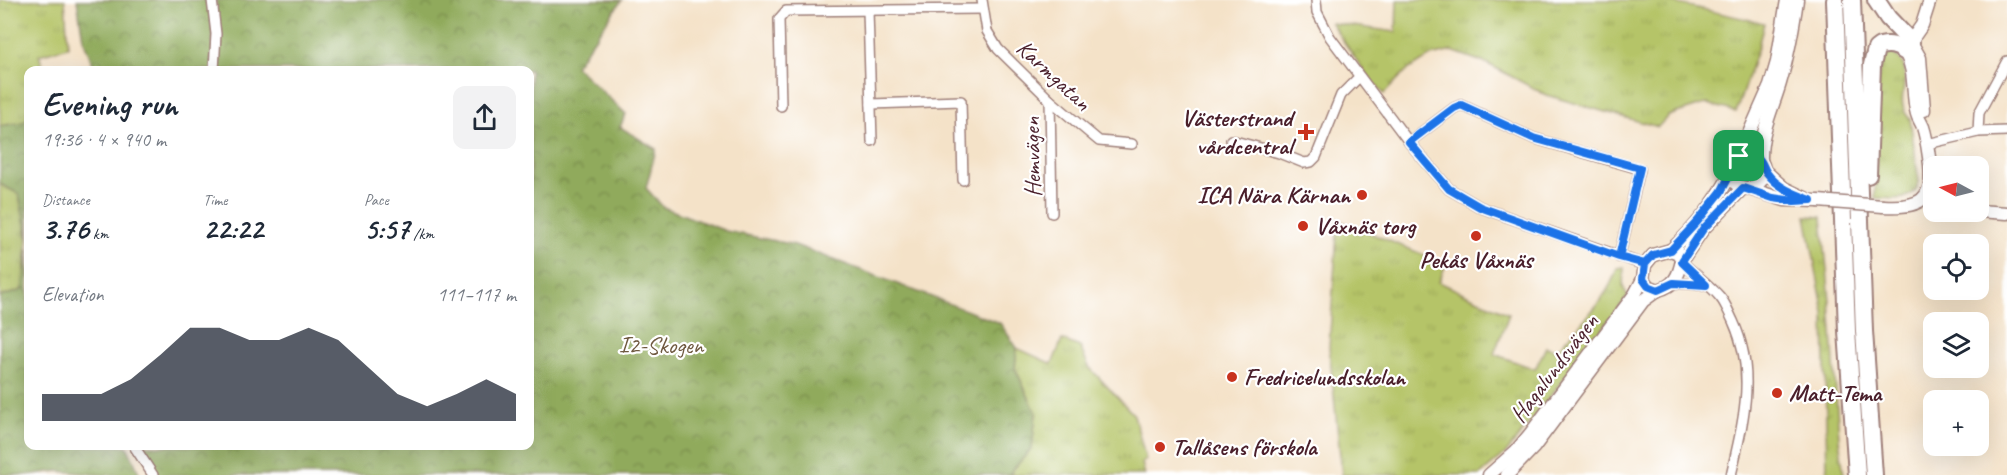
<!DOCTYPE html>
<meta charset="utf-8">
<style>
:root{--surface:#fff;--page:#f2f2f3;--text:#1f2937;--muted:#747a83;--accent:#111827}
body{margin:0;font-family:Caveat,sans-serif;background:var(--page);color:var(--text);height:100vh;display:flex;flex-direction:column;font-size:22px;white-space:nowrap}
*{box-sizing:border-box;margin:0}
p{font-size:20px;color:var(--muted)}
.icon{flex:none;width:33px;height:33px;fill:none;stroke:currentColor;stroke-width:2;stroke-linecap:round;stroke-linejoin:round}
.map{position:relative;flex:1;overflow:hidden}
.side{position:absolute;left:24px;top:66px;width:510px;height:384px;display:flex;flex-direction:column;background:var(--surface);border-radius:12px;box-shadow:0 6px 24px #0002}
.side>*{flex:none}
.needle{width:39px;rotate:277deg}
.controls{position:absolute;left:1923px;top:156px;display:grid;gap:12px}
.controls a{display:grid;place-items:center;width:66px;height:66px;border-radius:12px;background:var(--surface);box-shadow:0 6px 24px #0002;font-size:30px}
.pin{position:absolute;display:grid;place-items:center;width:51px;height:51px;color:#fff;margin:-26px;border-radius:12px;box-shadow:0 3px 9px #0006}
.round{display:grid;place-items:center;flex:none;width:63px;height:63px;border-radius:12px;background:var(--page)}
.head{display:flex;align-items:center;justify-content:space-between;height:102px;padding:0 18px}
h1{font-size:33px;font-weight:800;line-height:45px}
.figures{display:grid;grid-template-columns:repeat(3,1fr);gap:9px;height:102px;padding:6px 18px}
.figures div{display:grid;align-content:center}
.figures b{font-size:30px;font-weight:800}
.figures small{font-size:16px;font-weight:400}
.figures p{font-size:16px}
.chart{height:168px;padding:12px 18px}
.chart p{display:flex;justify-content:space-between}
.chart svg{width:100%;height:108px;margin-top:6px;fill:var(--accent);opacity:.7}
.map>svg:first-child{display:block}
.grass{fill:url(#grass-tufts);stroke:#807249;stroke-width:1.5}
.forest{fill:url(#forest-crowns);stroke:#6d6444;stroke-width:1.5}
.lines{fill:none;stroke-linecap:round;stroke-linejoin:round}
.minor-casing{stroke:#9f807a;stroke-width:12}
.tertiary-casing{stroke:#9f807a;stroke-width:15}
.motorway-casing{stroke:#9f807a;stroke-width:20}
.minor{stroke:#fff;stroke-width:9}
.tertiary{stroke:#fff;stroke-width:12}
.motorway{stroke:#fff;stroke-width:16}
.tertiary-bridge-casing{stroke:#9f807a;stroke-width:15;stroke-linecap:butt}
.tertiary-bridge{stroke:#fff;stroke-width:12}
.route-casing{stroke:#fff;stroke-width:12}
.route{stroke:#1a73e8;stroke-width:8}
.poi-dot{fill:#c8321e;stroke:#fff;stroke-width:2}
.labels{text-anchor:middle;stroke-width:4.5;stroke-linejoin:round;paint-order:stroke}
.street-label{font-size:24px;fill:#4a1f2b;stroke:#fff}
.poi-label{font-size:24px;font-weight:bold;fill:#4a1f2b;stroke:#fff;text-anchor:start}
.park-label{font-size:24px;fill:#6f5940;stroke:#fff}
</style>
<div class="map">
<svg width="2007" height="475" viewBox="0 0 2007 475">
<defs>
<pattern id="grass-tufts" width="24" height="20" patternUnits="userSpaceOnUse" patternTransform="scale(1.5)"><rect width="24" height="20" fill="#b5c467"/><path d="M3 7l-1-3M5 7V3M7 7l1-3M15 17l-1-3M17 17v-4M19 17l1-3" fill="none" stroke="#9da85a"/></pattern>
<pattern id="forest-crowns" width="20" height="18" patternUnits="userSpaceOnUse" patternTransform="scale(1.5)"><rect width="20" height="18" fill="#90aa5c"/><path d="M2 6a3 3 0 1 1 6 0M12 15a3 3 0 1 1 6 0" fill="none" stroke="#788a4c"/></pattern>
</defs>
<rect width="100%" height="100%" fill="#fff"/>
<filter id="ink" filterUnits="userSpaceOnUse"><feTurbulence type="fractalNoise" baseFrequency=".0167" numOctaves="2"/><feDisplacementMap in="SourceGraphic" scale="12" xChannelSelector="R" yChannelSelector="G"/><feConvolveMatrix kernelMatrix="1 2 1 2 8 2 1 2 1" color-interpolation-filters="sRGB"/></filter>
<filter id="wash" filterUnits="userSpaceOnUse"><feTurbulence type="fractalNoise" baseFrequency=".008" numOctaves="4" result="noise"/><feDisplacementMap in="SourceGraphic" scale="24" xChannelSelector="R" yChannelSelector="G"/><feGaussianBlur stdDeviation="1.35" result="paint"/><feColorMatrix in="noise" values="0 0 0 0 0 0 0 0 0 0 0 0 0 0 0 0 0 1.4 0 .05"/><feComposite in="paint" operator="in"/></filter>
<g filter="url(#wash)">
<rect width="100%" height="100%" fill="#f4e2c8"/>
<g class="grass">
<path d="M0 0H65L68 47 39 55 44 70H28V117L24 122 0 126Z"/>
<path d="M1397 0H1661L1764 23 1758 47 1736 112 1708 104 1701 105 1668 116 1658 127 1546 95 1488 64 1452 51 1431 56 1406 71 1384 94 1364 71 1331 23 1396 32Z"/>
<path d="M1892 53C1921 70 1889 99 1910 119L1919 182C1914 203 1892 199 1875 198L1879 72 1884 56Z"/>
<path d="M0 184 19 194 28 239 22 290 0 297Z"/>
<path d="M1806 216 1822 217 1830 301 1839 439 1844 475H1827L1824 313Z"/>
<path d="M1338 220 1446 264 1439 282 1509 314 1494 354 1535 369 1546 347 1557 350C1578 325 1608 300 1617 268L1624 267 1623 287 1628 296 1507 452 1480 475H1342L1329 347Z"/>
<path d="M1062 340 1080 347 1089 367 1134 415 1146 460 1142 463 1145 475H1012L1010 473 1032 448 1036 413 1015 368 1017 348 1052 364Z"/>
</g>
<g class="forest">
<path d="M77 0H209L213 35 212 70H95L83 39Z"/>
<path d="M216 0H622L575 66 626 114 620 127 656 149 646 188 663 207 726 231 795 245 1000 323 1017 348 1015 368 1036 413 1032 448 1010 473 1012 475H159L140 446H530V70H217Z"/>
<path d="M28 117V239L19 194 0 184V126L24 122Z"/>
<path d="M28 249V446H127L140 475H102L58 471 26 475H0V297L22 290Z"/>
</g>
</g>
<g filter="url(#ink)">
<g class="lines">
<defs>
<g id="minor">
<path d="M212 0 216 34 214 70"/>
<path d="M982 0 987 31 998 49 1050 100 1099 141 1132 144"/>
<path d="M1316 0 1317 12 1330 37 1409 142 1449 189 1480 207 1502 215 1645 265"/>
<path d="M868 11 872 141"/>
<path d="M1050 100 1052 213"/>
<path d="M871 104 961 101 963 180"/>
<path d="M781 106 779 19 786 11 983 9"/>
<path d="M1978 132 1979 113 2007 61"/>
<path d="M1231 140 1279 153 1304 163 1311 162 1316 157 1341 95 1359 77"/>
<path d="M1409 142 1454 108 1461 105 1533 138 1640 169 1619 257"/>
<path d="M1927 144 1978 132 2007 131"/>
<path d="M1682 262C1694 274 1709 284 1720 297 1726 304 1729 313 1733 321 1757 373 1743 422 1731 475"/>
<path d="M1673 283 1706 285"/>
<path d="M134 446 153 475"/>
</g>
<g id="tertiary">
<path d="M1911 42 1920 58 1924 110"/>
<circle cx="1747" cy="171" r="17"/>
<path d="M1739 156 1770 86 1777 62 1787 0"/>
<path d="M1761 161C1760 133 1772 110 1780 83 1788 56 1793 28 1797 0"/>
<path d="M1764 170 1784 188 1807 199"/>
<path d="M1747 188 1785 200 1818 201"/>
<path d="M1883 206C1918 208 1934 202 1930 164 1928 151 1927 139 1923 127 1921 122 1918 118 1917 114 1911 92 1917 71 1904 51L1922 25 1930 0"/>
<path d="M1978 211 2007 213"/>
<path d="M1671 250C1694 229 1715 203 1730 175"/>
<path d="M1682 260 1703 229 1743 188"/>
<path d="M1489 475 1516 451 1530 434 1635 294 1643 279 1645 265 1653 255 1671 250 1678 253 1682 260C1679 276 1674 286 1658 290L1648 286 1643 279"/>
<path d="M1507 475 1534 447 1643 301 1658 290"/>
</g>
<g id="motorway">
<path d="M1835 0 1847 331 1857 475"/>
<path d="M1852 0 1864 331 1874 475"/>
<path d="M1876 0 1888 18 1911 42"/>
<path d="M1868 175 1872 65 1876 49 1880 46C1890 44 1896 45 1904 51"/>
</g>
</defs>
<use href="#minor" class="minor-casing"/>
<use href="#tertiary" class="tertiary-casing"/>
<use href="#motorway" class="motorway-casing"/>
<use href="#minor" class="minor"/>
<use href="#tertiary" class="tertiary"/>
<use href="#motorway" class="motorway"/>
<defs>
<path id="tertiary-bridge" d="M1818 201 1883 206"/>
</defs>
<use href="#tertiary-bridge" class="tertiary-bridge-casing"/>
<use href="#tertiary-bridge" class="tertiary-bridge"/>
</g>
</g>
<g class="lines" filter="url(#ink)">
<defs>
<path id="route" d="M1739 156 1732 164 1730 175 1721 192 1697 222 1671 250 1653 255 1645 264 1619 257 1480 207 1449 189 1409 142 1454 108 1461 105 1533 138 1640 168 1619 257 1645 264 1643 279 1648 286 1658 290 1673 283 1706 285 1682 262V261L1703 229 1743 188 1773 198 1794 201 1811 200C1795 194 1778 188 1767 173 1763 168 1763 161 1757 157 1751 153 1745 154 1739 156"/>
</defs>
<use href="#route" class="route-casing"/>
<use href="#route" class="route"/>
</g>
<g class="poi-dot">
<path d="M1303 123h6v6h6v6h-6v6h-6v-6h-6v-6h6z"/>
<circle cx="1362" cy="195" r="6"/>
<circle cx="1303" cy="226" r="6"/>
<circle cx="1476" cy="236" r="6"/>
<circle cx="1232" cy="377" r="6"/>
<circle cx="1777" cy="393" r="6"/>
<circle cx="1160" cy="447" r="6"/>
</g>
<g class="labels">
<g class="street-label">
<text transform="translate(1054 75) rotate(43)" y="8">Karmgatan</text>
<text transform="translate(1032 157) rotate(-91)" y="8">Hemvägen</text>
<text transform="translate(1554 368) rotate(-53)" y="8">Hagalundsvägen</text>
</g>
<g class="poi-label">
<text x="1292" y="126" text-anchor="end">Västerstrand<tspan x="1292" dy="28">vårdcentral</tspan></text>
<text x="1350" y="203" text-anchor="end">ICA Nära Kärnan</text>
<text x="1315" y="234">Våxnäs torg</text>
<text x="1476" y="268" text-anchor="middle">Pekås Våxnäs</text>
<text x="1244" y="385">Fredricelundsskolan</text>
<text x="1789" y="401">Matt-Tema</text>
<text x="1172" y="455">Tallåsens förskola</text>
</g>
<g class="park-label">
<text x="661" y="353">I2-Skogen</text>
</g>
</g>
</svg>
<div class="controls">
<a><svg class="needle" viewBox="-14 -14 28 28"><path d="M0-13l5 13h-10z" fill="#e53935"/><path d="M0 13l5-13h-10z" fill="#747a83"/></svg></a>
<a><svg class="icon" aria-label="locate" viewBox="0 0 24 24"><circle cx="12" cy="12" r="6"/><path d="M12 2v4M12 18v4M2 12h4M18 12h4"/></svg></a>
<a><svg class="icon" aria-label="layers" viewBox="0 0 24 24"><path d="M12 4l9 5-9 5-9-5zM3 14l9 5 9-5"/></svg></a>
<a>+</a>
</div>
<div class="pin" style="left:1739px;top:156px;background:#1e9e55"><svg class="icon" aria-label="arrive" viewBox="0 0 24 24"><path d="M6 21V4h12l-3 4 3 4H6"/></svg></div>
<section class="side">
<div class="head"><div><h1>Evening run</h1><p>19:36 · 4 × 940 m</p></div><a class="round"><svg class="icon" aria-label="share" viewBox="0 0 24 24"><path d="M12 15V3M7 8l5-5 5 5M5 13v7h14v-7"/></svg></a></div>
<div class="figures">
<div><p>Distance</p><b>3.76<small> km</small></b></div>
<div><p>Time</p><b>22:22</b></div>
<div><p>Pace</p><b>5:57<small> /km</small></b></div>
</div>
<div class="chart"><p><span>Elevation</span>111–117 m</p>
<svg viewBox="0 0 160 44" preserveAspectRatio="none"><path d="M0 44V33L10 33L20 33L30 27L40 17L50 6L60 6L70 11L80 11L90 6L100 11L110 22L120 33L130 38L140 33L150 27L160 33V44z"/></svg>
</div>
</section>
</div>
